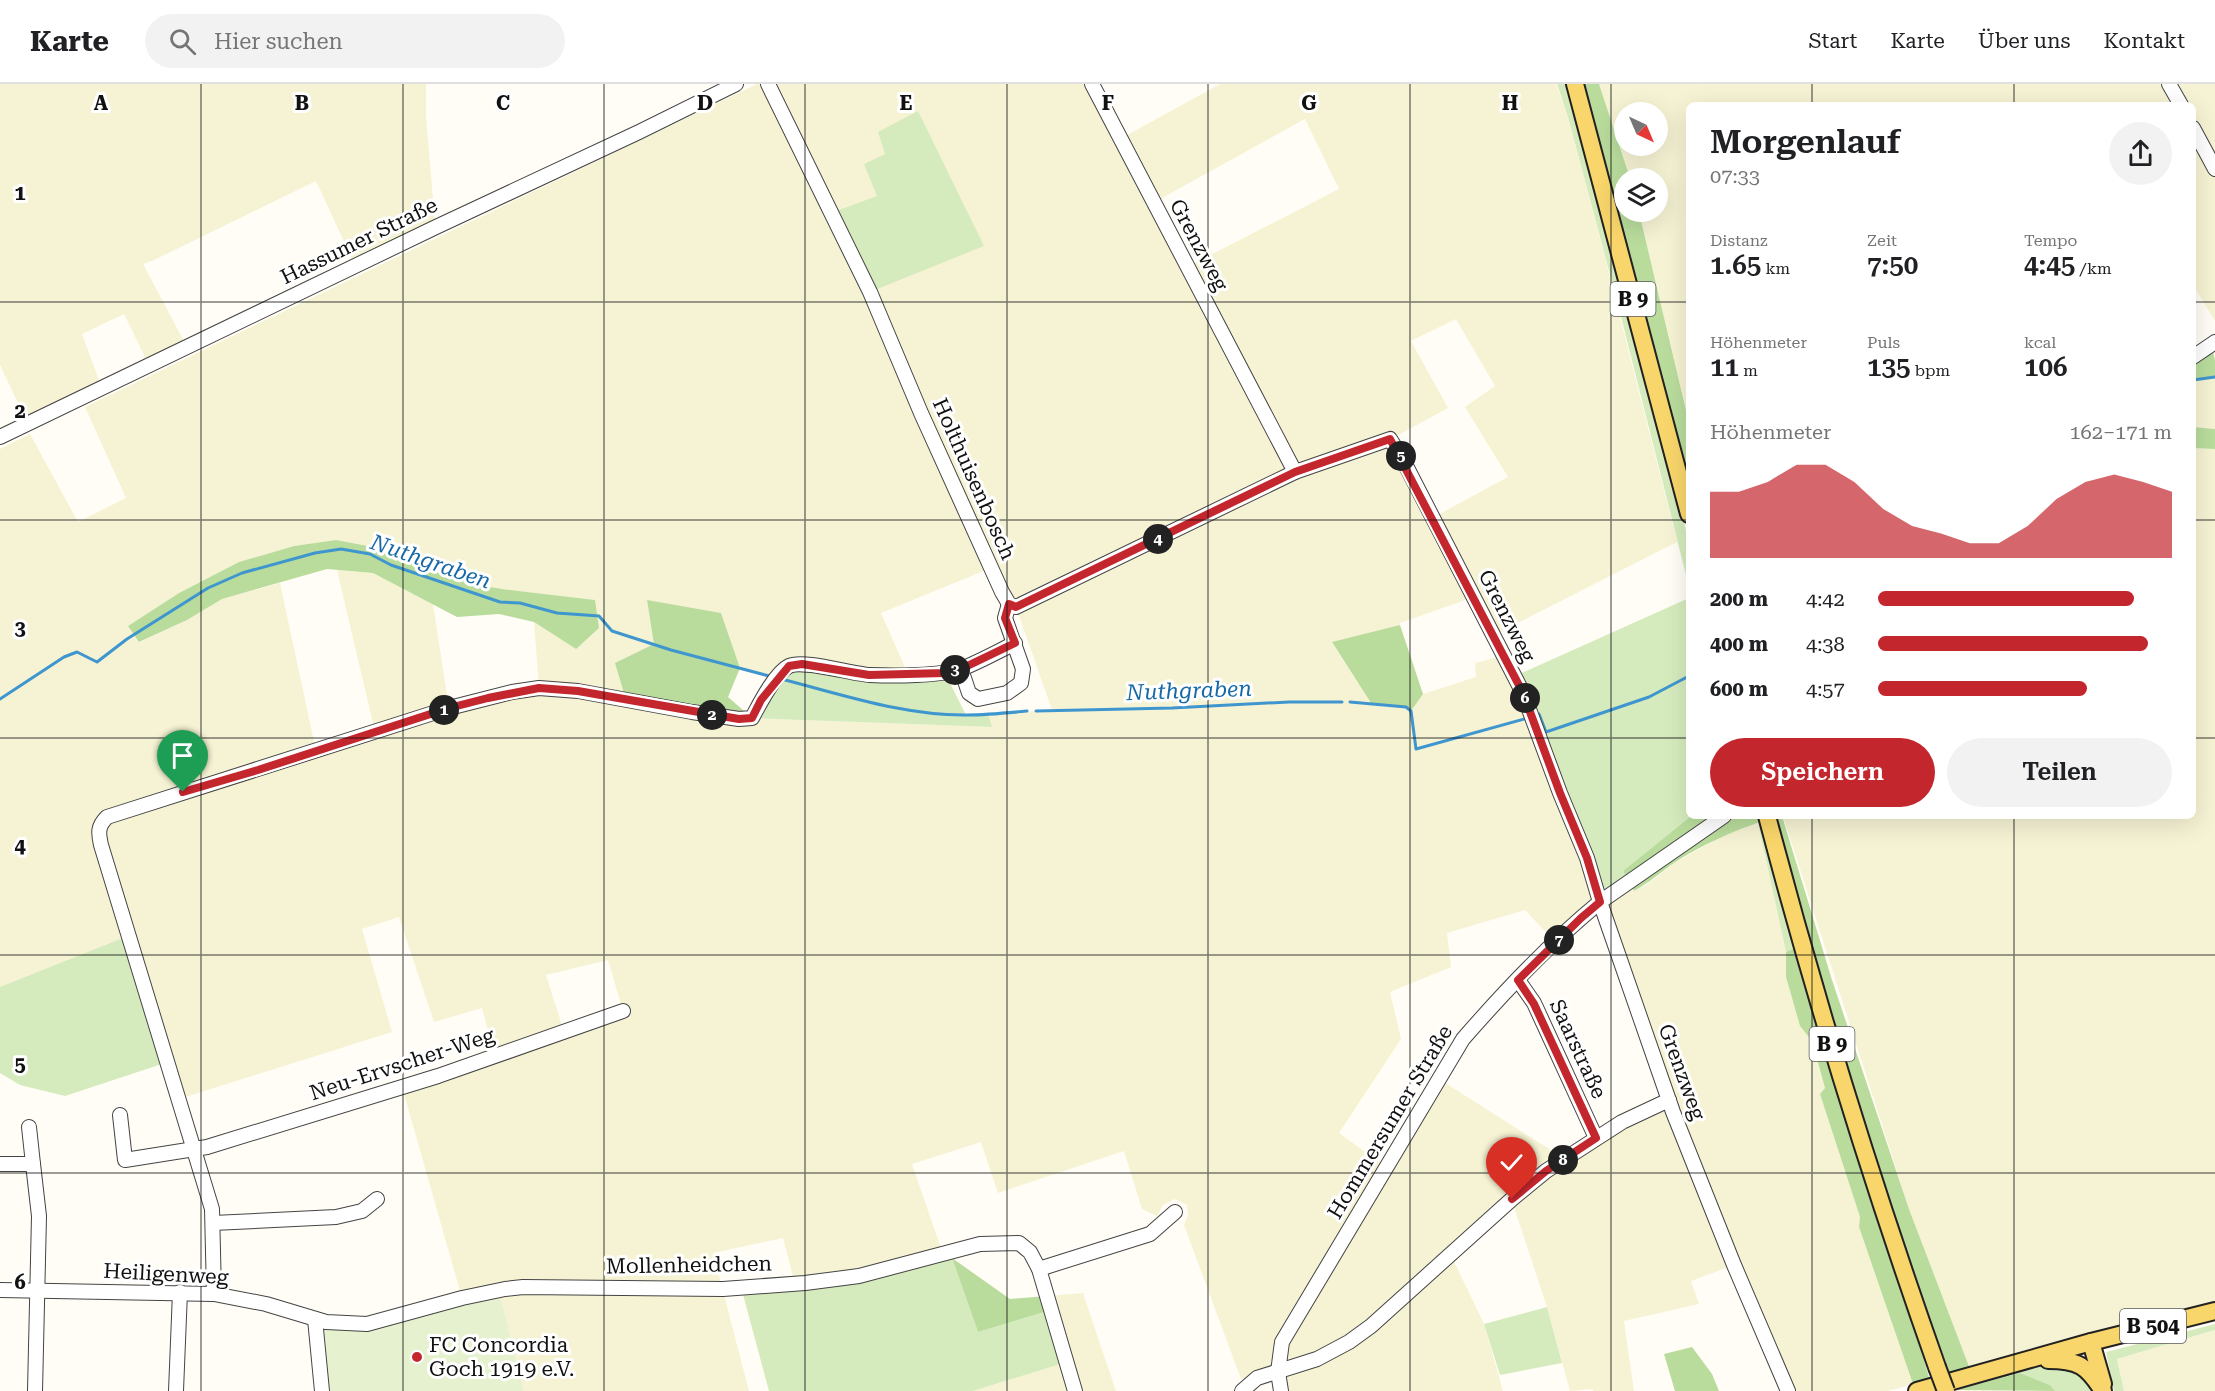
<!DOCTYPE html>
<html lang="de">
<meta charset="utf-8">
<style>
:root{--surface:#fff;--page:#f2f2f2;--text:#202124;--muted:#757577;--line:#e0e0e0;--accent:#c4262e}
body{margin:0;font-family:"Roboto Serif",serif;background:var(--page);color:var(--text);height:100vh;display:flex;flex-direction:column;font-size:22px;white-space:nowrap}
*{box-sizing:border-box;margin:0}
p{font-size:20px;color:var(--muted)}
.icon{flex:none;width:33px;height:33px;fill:none;stroke:currentColor;stroke-width:2;stroke-linecap:round;stroke-linejoin:round}
.map{position:relative;flex:1;overflow:hidden}
.details{position:absolute;left:1686px;top:18px;width:510px;height:717px;display:flex;flex-direction:column;background:var(--surface);border-radius:9px;box-shadow:0 6px 24px #0002}
.details>*{flex:none}
.needle{width:39px;rotate:136deg}
.tools{position:absolute;left:1614px;top:18px;display:grid;gap:12px}
.tools a{display:grid;place-items:center;width:54px;height:54px;border-radius:50%;background:var(--surface);box-shadow:0 6px 24px #0002;font-size:30px}
.pin{position:absolute;display:grid;place-items:center;width:51px;height:51px;color:#fff;margin:-62px -26px;border-radius:50% 50% 50% 0;rotate:-45deg;box-shadow:0 0 6px #0007}
.pin .icon{rotate:45deg}
.km{position:absolute;width:30px;height:30px;margin:-15px;border-radius:50%;background:#222;color:#fff;font-size:16px;line-height:30px;text-align:center}
.round{display:grid;place-items:center;flex:none;width:63px;height:63px;border-radius:32px;background:var(--page)}
.summary{display:flex;align-items:center;justify-content:space-between;height:102px;padding:0 24px}
h1{font-size:33px;font-weight:600;line-height:45px}
.stats{display:grid;grid-template-columns:repeat(3,1fr);gap:9px;height:102px;padding:6px 24px}
.stats div{display:grid;align-content:center}
.stats b{font-size:26px;font-weight:600}
.stats small{font-size:16px;font-weight:400}
.stats p{font-size:16px}
.chart{height:168px;padding:12px 24px}
.chart p{display:flex;justify-content:space-between}
.chart svg{width:100%;height:108px;margin-top:6px;fill:var(--accent);opacity:.7}
.button{display:flex;gap:12px;margin-top:auto;padding:12px 24px}
.button a{flex:1;height:69px;border-radius:36px;background:var(--accent);color:#fff;font-size:24px;font-weight:600;line-height:69px;text-align:center}
.button a+a{background:var(--page);color:var(--text)}
ul{padding:0 24px;list-style:none;font-size:20px}
li{display:grid;grid-template-columns:96px 72px 1fr;align-items:center;height:45px}
li i{height:15px;border-radius:8px;background:var(--accent)}
header{display:flex;align-items:center;gap:36px;box-sizing:border-box;height:84px;padding:0 30px;background:var(--surface);border-bottom:2px solid var(--line)}
header strong{font-size:28px}
nav{display:flex;gap:33px;margin-inline-start:auto;font-size:21px}
.search{width:420px;height:54px;background:var(--page);display:flex;align-items:center;gap:15px;box-sizing:border-box;padding:0 21px;border-radius:33px;color:var(--muted);font-size:22px}
.map>svg:first-child{display:block}
.farmland{fill:#f6f3d4;fill-rule:evenodd}
.green{fill:#d5ebbd}
.forest{fill:#b9dc9c}
.pitch{fill:#e6f2cf}
.lines{fill:none;stroke-linecap:round;stroke-linejoin:round}
.stream{stroke:#3f96cf;stroke-width:3}
.minor-casing{stroke:#444;stroke-width:16}
.major-casing{stroke:#222;stroke-width:20}
.minor{stroke:#fff;stroke-width:14}
.major{stroke:#f9d66b;stroke-width:16}
.major-bridge-casing{stroke:#222;stroke-width:20;stroke-linecap:butt}
.major-bridge{stroke:#f9d66b;stroke-width:16}
.route-casing{stroke:#fff;stroke-width:12}
.route{stroke:#c4262e;stroke-width:8}
.grid{fill:none;stroke:#111;stroke-width:1.5;stroke-opacity:0.55}
.poi-dot{fill:#c4262e;stroke:#fff;stroke-width:2}
.labels{text-anchor:middle;stroke-width:6;stroke-linejoin:round;paint-order:stroke}
.shield{fill:#fff;stroke:#585858;stroke-width:1.5}
.shield-label{font-size:20px;font-weight:bold;fill:#111}
.street-label{font-size:21px;fill:#111;stroke:#fff}
.poi-label{font-size:21px;fill:#111;stroke:#fff;text-anchor:start}
.water-label{font-size:22px;font-style:italic;fill:#1768a6;stroke:#fff}
.grid-label{font-size:20px;text-anchor:middle;font-weight:bold;fill:#111;stroke:#fff;stroke-width:6;stroke-linejoin:round;paint-order:stroke}
</style>
<header>
<strong>Karte</strong>
<div class="search"><svg class="icon" aria-label="search" viewBox="0 0 24 24"><circle cx="10" cy="10" r="6"/><path d="M15 15l6 6"/></svg>Hier suchen</div>
<nav><a>Start</a><a>Karte</a><a>Über uns</a><a>Kontakt</a></nav>
</header>
<div class="map">
<svg width="2215" height="1307" viewBox="0 0 2215 1307">
<rect width="100%" height="100%" fill="#fffdf5"/>
<g class="farmland">
<path d="M0 0H426V33L435 138 353 177 316 97 152 177 143 180 185 259 147 277 124 230 82 250 100 299 25 334 0 281Z"/>
<path d="M757 0H1092L1120 55 1220 0H1556L1568 33 1604 170 1677 458 1494 551 1474 513 1400 539V541L1332 559 1371 619 1406 623 1411 627 1423 610 1476 593 1475 579 1505 571 1633 807 1646 801 1676 778 1730 748 1758 739 1786 868V893L1800 942 1812 957 1825 1004 1820 1010 1860 1133 1859 1143 1913 1300 1888 1307H1788L1734 1181 1691 1197 1699 1220 1624 1237 1634 1307H1593V1305L1570 1307 1547 1223 1512 1117 1451 1171 1484 1240 1503 1307H1281L1278 1288 1258 1293 1241 1295 1184 1141 1188 1131 1187 1121 1175 1115 1163 1121 1157 1132 1142 1125 1124 1067 998 1109 981 1058 912 1080 942 1167 795 1200 783 1154 713 1169 749 1307H524L499 1208 462 1214 402 1003 495 973 482 924 434 938 399 833 362 845 392 948 179 1015 128 853 0 903V365L30 350 78 438 126 414 85 323ZM1305 35 1339 105 1187 183 1153 119ZM885 70 870 207 878 112 865 80ZM1456 235 1495 302 1465 323 1508 393 1432 434 1391 355 1448 324 1411 257ZM336 456 368 462 412 480 468 499 502 505 595 516 576 565 534 538 539 604 449 624 433 520 373 489 337 486 375 648 316 667 280 499 222 515 187 536 140 558 128 542 179 509 239 478 294 462ZM991 484 1016 523 1052 626 988 630 991 643 752 634 655 561 647 517 721 529 740 584 777 595 908 590 881 529ZM1600 819 1669 1016 1565 1075 1439 995 1386 1083 1339 1049 1401 955 1390 908 1451 883 1447 849 1525 826 1556 859ZM608 876 623 927 564 948 546 891Z"/>
<path d="M1599 0H2215V237L2193 201V21H1689V339L1639 128H1658V94H1630ZM1624 28H1658V62H1624Z"/>
<path d="M2215 293V345L2193 343V296Z"/>
<path d="M2193 364 2215 365V1220L2057 1257 1970 1285 1909 1125 1783 732H2193Z"/>
<path d="M1083 1209 1116 1307H973L1066 1278 1047 1212Z"/>
<path d="M2215 1246V1307H2124L2117 1275Z"/>
</g>
<g class="green">
<path d="M1557 0H1565L1581 54 1689 458V503L1617 217 1568 33Z"/>
<path d="M918 27 984 162 870 208 831 129 877 112 864 80 885 70 878 48Z"/>
<path d="M1689 514V732H1691L1623 787 1629 798 1600 818 1515 592Z"/>
<path d="M789 582 869 591 945 589 966 631 988 630 992 643 752 634Z"/>
<path d="M1763 737 1797 863 1786 868 1758 739Z"/>
<path d="M128 852 168 978 65 1012 20 1001 0 989V903Z"/>
<path d="M952 1174 978 1248 1051 1226 1067 1278 973 1307H769L741 1203Z"/>
<path d="M1547 1223 1562 1279 1500 1291 1484 1240Z"/>
<path d="M2215 1240V1246L2117 1275 2124 1307H2114L2106 1268Z"/>
<path d="M2045 1280 2073 1281 2097 1307H2055L2050 1301 2020 1289 1956 1306 1955 1302Z"/>
</g>
<g class="forest">
<path d="M1579 0H1599L1630 94H1624V128H1639L1689 339V400Z"/>
<path d="M2211 260 2215 276V293L2193 296V273Z"/>
<path d="M2193 343 2215 345V365L2193 364Z"/>
<path d="M336 456 368 462 412 480 468 499 502 505 595 516 599 544 576 565 534 538 499 530 457 533 373 489 327 485 222 515 187 536 139 558 128 542 179 509 239 478 294 462Z"/>
<path d="M647 516 721 529 740 584 728 613 752 634 626 616 615 579 654 560Z"/>
<path d="M1400 541 1423 610 1411 627 1405 623 1371 619 1332 558Z"/>
<path d="M1691 732H1762L1763 737C1733 747 1704 760 1677 777 1662 787 1649 799 1634 807L1623 787Z"/>
<path d="M1775 732H1782L1832 896 1909 1125 1970 1285 1951 1292 1915 1196 1839 966Z"/>
<path d="M1797 863 1908 1219 1930 1297 1913 1300 1859 1143 1860 1133 1820 1010 1825 1004 1812 957 1800 942 1786 893V868Z"/>
<path d="M952 1174 1010 1215 1047 1212 1051 1226 978 1248Z"/>
<path d="M1692 1263 1712 1290 1719 1307H1675L1664 1270Z"/>
<path d="M2020 1289 2050 1301 2055 1307 1956 1306Z"/>
</g>
<path class="pitch" d="M499 1207 524 1307H322L315 1235 367 1240Z"/>
<g class="lines">
<g class="stream">
<path d="M2193 296 2215 293"/>
<path d="M781 595C841 610 904 632 967 631 987 631 1007 629 1027 627"/>
<path d="M0 615 64 573 77 568 97 578 127 555 208 504 242 489 315 469 341 465 370 470 391 481 500 518 520 519 557 529 599 532 612 547 671 566 773 593"/>
<path d="M1350 618 1406 623 1411 627 1416 665 1528 634"/>
<path d="M1036 627 1172 624 1289 618H1342"/>
<path d="M1536 631 1539 630 1546 648 1649 613 1689 592"/>
</g>
<defs>
<g id="minor">
<path d="M768 0 870 208 921 329 1002 508 1009 520 1016 523 1295 388"/>
<path d="M1092 0 1295 388 1390 355 1402 374 1523 609 1560 709 1587 774 1600 818 1673 1028 1734 1181 1788 1307"/>
<path d="M2169 0 2181 21"/>
<path d="M2193 44 2215 85"/>
<path d="M2193 273 2215 258"/>
<path d="M0 353 436 143 639 48 736 0"/>
<path d="M961 585 969 609 978 615 1007 609 1021 599 1023 585 1005 534 1009 520"/>
<path d="M1518 896 1534 919 1596 1054"/>
<path d="M120 1031 125 1076 207 1063 438 992 623 927"/>
<path d="M29 1043 33 1080"/>
<path d="M0 1080H33L39 1132 35 1307"/>
<path d="M213 1139 336 1133 362 1127 377 1115"/>
<path d="M1039 1185 1150 1150 1175 1128"/>
<path d="M0 1206 214 1210 266 1220 326 1238 367 1240 462 1214 505 1205 523 1203 723 1205 805 1199 859 1192 980 1160 1019 1159 1030 1168 1039 1185 1075 1307"/>
<path d="M214 1210 212 1125 101 761C98 748 98 742 107 733L449 624 512 608 539 604 578 607 692 628 739 635 752 634C759 621 775 589 789 582 803 575 852 590 870 591 893 592 940 592 961 585 979 578 997 568 1015 559"/>
<path d="M315 1235 322 1307"/>
<path d="M176 1307 180 1208"/>
<path d="M1242 1307 1257 1294 1317 1275 1349 1258 1371 1242 1512 1115 1546 1087 1622 1038 1669 1016"/>
<path d="M1281 1307 1278 1288 1282 1258 1463 955C1504 908 1551 858 1600 818L1724 732"/>
</g>
<g id="major">
<path d="M1575 0 1689 430"/>
<path d="M1767 732C1816 918 1873 1102 1937 1283"/>
<path d="M2091 1258 2103 1300"/>
<path d="M2048 1276C2079 1276 2087 1282 2103 1307"/>
<path d="M1917 1307 2091 1258 2215 1227"/>
</g>
</defs>
<use href="#minor" class="minor-casing"/>
<use href="#major" class="major-casing"/>
<use href="#minor" class="minor"/>
<use href="#major" class="major"/>
<defs>
<path id="major-bridge" d="M1937 1283 1946 1307"/>
</defs>
<use href="#major-bridge" class="major-bridge-casing"/>
<use href="#major-bridge" class="major-bridge"/>
</g>
<g class="lines">
<defs>
<path id="route" d="M183 708 258 686 449 624 488 614 539 604 578 607 739 635 752 634 761 616 789 582 802 580 869 591 945 589 961 585 1015 559 1005 534 1009 520 1016 523 1295 388 1390 355 1523 609 1560 709 1587 774 1600 818 1581 834 1518 896 1534 920 1596 1054 1546 1087 1512 1115"/>
</defs>
<use href="#route" class="route-casing"/>
<use href="#route" class="route"/>
</g>
<path class="grid" d="M201 0V1307M403 0V1307M604 0V1307M805 0V1307M1007 0V1307M1208 0V1307M1410 0V1307M1611 0V1307M1812 0V21M2014 0V21M0 218H1689M2193 218H2215M0 436H1689M2193 436H2215M0 654H1689M2193 654H2215M1812 732V1307M2014 732V1307M0 871H2215M0 1089H2215"/>
<circle class="poi-dot" cx="417" cy="1273" r="6"/>
<g class="labels">
<g class="shield">
<rect x="1610.5" y="198" width="45" height="34" rx="4.5"/>
<rect x="1809.5" y="943" width="45" height="34" rx="4.5"/>
<rect x="2120" y="1225" width="66" height="34" rx="4.5"/>
</g>
<g class="shield-label">
<text x="1633" y="222">B 9</text>
<text x="1832" y="967">B 9</text>
<text x="2153" y="1249">B 504</text>
</g>
<g class="street-label">
<text transform="translate(359 157) rotate(-26)" y="7">Hassumer Straße</text>
<text transform="translate(1199 161) rotate(62)" y="7">Grenzweg</text>
<text transform="translate(974 395) rotate(66)" y="7">Holthuisenbosch</text>
<text transform="translate(1507 532) rotate(63)" y="7">Grenzweg</text>
<text transform="translate(1578 965) rotate(65)" y="7">Saarstraße</text>
<text transform="translate(402 980) rotate(-18)" y="7">Neu-Ervscher-Weg</text>
<text transform="translate(1682 988) rotate(70)" y="7">Grenzweg</text>
<text transform="translate(1390 1038) rotate(-59)" y="7">Hommersumer Straße</text>
<text transform="translate(689 1181) rotate(-1)" y="7">Mollenheidchen</text>
<text transform="translate(166 1190) rotate(3)" y="7">Heiligenweg</text>
</g>
<g class="poi-label">
<text x="429" y="1268">FC Concordia<tspan x="429" dy="24">Goch 1919 e.V.</tspan></text>
</g>
<g class="water-label">
<text transform="translate(431 477) rotate(19)" y="8">Nuthgraben</text>
<text transform="translate(1189 606) rotate(-2)" y="8">Nuthgraben</text>
</g>
</g>
<g class="grid-label">
<text x="101" y="26">A</text>
<text x="302" y="26">B</text>
<text x="503" y="26">C</text>
<text x="705" y="26">D</text>
<text x="906" y="26">E</text>
<text x="1108" y="26">F</text>
<text x="1309" y="26">G</text>
<text x="1510" y="26">H</text>
<text x="20" y="116">1</text>
<text x="20" y="334">2</text>
<text x="20" y="551">3</text>
<text x="20" y="769">4</text>
<text x="20" y="987">5</text>
<text x="20" y="1205">6</text>
</g>
</svg>
<div class="tools">
<a><svg class="needle" viewBox="-14 -14 28 28"><path d="M0-13l5 13h-10z" fill="#e53935"/><path d="M0 13l5-13h-10z" fill="#757577"/></svg></a>
<a><svg class="icon" aria-label="layers" viewBox="0 0 24 24"><path d="M12 4l9 5-9 5-9-5zM3 14l9 5 9-5"/></svg></a>
</div>
<div class="pin" style="left:183px;top:708px;background:#1e9e55"><svg class="icon" aria-label="arrive" viewBox="0 0 24 24"><path d="M6 21V4h12l-3 4 3 4H6"/></svg></div>
<div class="pin" style="left:1512px;top:1115px;background:#d93025"><svg class="icon" aria-label="check" viewBox="0 0 24 24"><path d="M5 12l5 5 9-10"/></svg></div>
<b class="km" style="left:444px;top:626px">1</b>
<b class="km" style="left:712px;top:631px">2</b>
<b class="km" style="left:955px;top:586px">3</b>
<b class="km" style="left:1158px;top:455px">4</b>
<b class="km" style="left:1401px;top:372px">5</b>
<b class="km" style="left:1525px;top:614px">6</b>
<b class="km" style="left:1559px;top:856px">7</b>
<b class="km" style="left:1563px;top:1076px">8</b>
<section class="details">
<div class="summary"><div><h1>Morgenlauf</h1><p>07:33</p></div><a class="round"><svg class="icon" aria-label="share" viewBox="0 0 24 24"><path d="M12 15V3M7 8l5-5 5 5M5 13v7h14v-7"/></svg></a></div>
<div class="stats">
<div><p>Distanz</p><b>1.65<small> km</small></b></div>
<div><p>Zeit</p><b>7:50</b></div>
<div><p>Tempo</p><b>4:45<small> /km</small></b></div>
</div>
<div class="stats">
<div><p>Höhenmeter</p><b>11<small> m</small></b></div>
<div><p>Puls</p><b>135<small> bpm</small></b></div>
<div><p>kcal</p><b>106</b></div>
</div>
<div class="chart"><p><span>Höhenmeter</span>162–171 m</p>
<svg viewBox="0 0 160 44" preserveAspectRatio="none"><path d="M0 44V17L10 17L20 13L30 6L40 6L50 13L60 24L70 31L80 34L90 38L100 38L110 31L120 20L130 13L140 10L150 13L160 17V44z"/></svg>
</div>
<ul>
<li><b>200 m</b>4:42<i style="width:87%"></i></li>
<li><b>400 m</b>4:38<i style="width:92%"></i></li>
<li><b>600 m</b>4:57<i style="width:71%"></i></li>
</ul>
<div class="button"><a>Speichern</a><a>Teilen</a></div>
</section>
</div>
